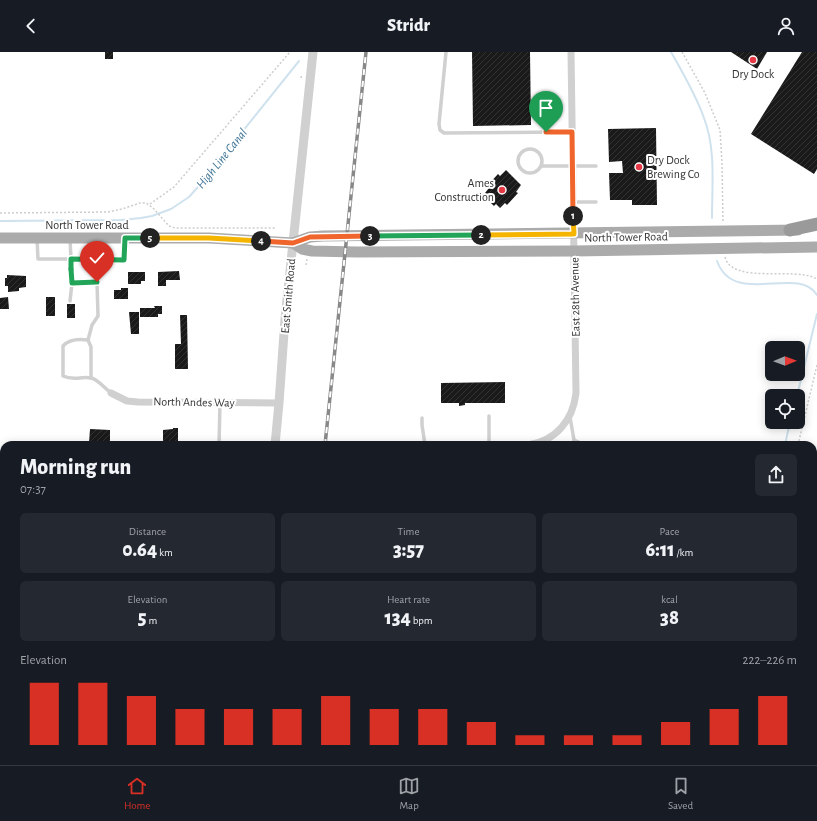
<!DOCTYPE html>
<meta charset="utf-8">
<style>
:root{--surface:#171b24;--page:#242831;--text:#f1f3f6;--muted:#9ea1a6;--line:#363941;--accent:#d93025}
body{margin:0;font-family:"Alegreya Sans",sans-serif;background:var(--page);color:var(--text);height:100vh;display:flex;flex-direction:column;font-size:15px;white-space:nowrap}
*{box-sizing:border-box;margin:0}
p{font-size:13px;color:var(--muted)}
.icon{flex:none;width:22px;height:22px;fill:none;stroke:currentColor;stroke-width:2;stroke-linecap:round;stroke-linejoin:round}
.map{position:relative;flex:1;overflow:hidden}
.sheet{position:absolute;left:0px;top:389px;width:817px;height:324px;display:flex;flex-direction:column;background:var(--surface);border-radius:12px 12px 0 0;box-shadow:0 2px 10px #0003}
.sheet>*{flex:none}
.needle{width:26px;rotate:89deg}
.tools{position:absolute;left:765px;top:289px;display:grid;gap:8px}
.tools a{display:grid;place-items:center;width:40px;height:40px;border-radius:6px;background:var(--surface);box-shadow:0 2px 10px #0003;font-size:20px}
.pin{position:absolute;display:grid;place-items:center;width:34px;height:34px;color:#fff;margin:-41px -17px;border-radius:50% 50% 50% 0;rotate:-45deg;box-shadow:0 0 4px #0007}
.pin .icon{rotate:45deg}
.km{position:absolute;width:20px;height:20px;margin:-10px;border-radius:50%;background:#222;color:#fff;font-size:11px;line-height:20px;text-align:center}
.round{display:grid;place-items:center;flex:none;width:42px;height:42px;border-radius:6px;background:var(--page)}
.headline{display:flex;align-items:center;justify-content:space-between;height:68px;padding:0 20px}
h1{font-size:22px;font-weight:800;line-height:30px}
.metrics{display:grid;grid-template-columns:repeat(3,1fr);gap:6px;height:68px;padding:4px 20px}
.metrics div{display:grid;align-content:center;border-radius:6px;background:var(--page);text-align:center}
.metrics b{font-size:20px;font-weight:800}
.metrics small{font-size:11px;font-weight:400}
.metrics p{font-size:11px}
.chart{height:112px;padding:8px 20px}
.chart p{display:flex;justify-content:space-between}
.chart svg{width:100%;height:72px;margin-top:4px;stroke:var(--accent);stroke-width:6}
header{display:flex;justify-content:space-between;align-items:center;height:52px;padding:0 20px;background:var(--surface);font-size:18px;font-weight:800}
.tab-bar{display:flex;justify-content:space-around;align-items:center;height:56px;border-top:1px solid var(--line);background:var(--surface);font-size:11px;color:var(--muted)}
.tab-bar a{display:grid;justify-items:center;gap:2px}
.tab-bar .active{color:var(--accent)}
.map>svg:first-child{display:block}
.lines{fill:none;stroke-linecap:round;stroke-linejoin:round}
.stream{stroke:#cfe2ee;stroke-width:2}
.building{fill:url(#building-hatch)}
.path{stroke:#cdcdcd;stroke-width:1.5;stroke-dasharray:2 2;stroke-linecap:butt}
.service{stroke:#d0d0d0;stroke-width:3.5}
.minor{stroke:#d0d0d0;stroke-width:7}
.tertiary{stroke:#d0d0d0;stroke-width:9}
.primary{stroke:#ababab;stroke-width:11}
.motorway{stroke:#9a9a9a;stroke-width:13}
.rail-casing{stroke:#888;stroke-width:3.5}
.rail{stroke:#fff;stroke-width:2;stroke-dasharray:6;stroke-linecap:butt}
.split-1-casing{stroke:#fff;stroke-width:8}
.split-2-casing{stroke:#fff;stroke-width:8}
.split-3-casing{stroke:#fff;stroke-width:8}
.split-4-casing{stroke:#fff;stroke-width:8}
.split-5-casing{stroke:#fff;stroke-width:8}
.split-6-casing{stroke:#fff;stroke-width:8}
.split-7-casing{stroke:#fff;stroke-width:8}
.split-1{stroke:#f0652b;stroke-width:5}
.split-2{stroke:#f5b400;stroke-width:5}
.split-3{stroke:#22a559;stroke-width:5}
.split-4{stroke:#f0652b;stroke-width:5}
.split-5{stroke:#f5b400;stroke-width:5}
.split-6{stroke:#22a559;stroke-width:5}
.split-7{stroke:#22a559;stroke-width:5}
.poi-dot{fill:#e63946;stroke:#fff;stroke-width:1.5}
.labels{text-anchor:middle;stroke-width:4;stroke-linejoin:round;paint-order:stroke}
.poi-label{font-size:12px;fill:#333;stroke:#fff}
.street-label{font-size:12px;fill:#333;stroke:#fff}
.water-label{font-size:13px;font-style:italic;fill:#3f7597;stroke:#fff}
</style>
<header><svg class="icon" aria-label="back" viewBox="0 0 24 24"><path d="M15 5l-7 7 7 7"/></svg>Stridr<svg class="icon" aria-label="person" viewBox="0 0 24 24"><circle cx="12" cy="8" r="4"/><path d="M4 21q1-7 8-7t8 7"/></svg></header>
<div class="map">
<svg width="817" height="713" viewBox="0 0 817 713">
<defs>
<pattern id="building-hatch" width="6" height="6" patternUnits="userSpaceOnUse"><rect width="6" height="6" fill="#1a1a1a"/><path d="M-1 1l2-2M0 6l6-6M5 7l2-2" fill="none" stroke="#333"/></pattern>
</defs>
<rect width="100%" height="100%" fill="#fff"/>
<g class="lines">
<g class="stream">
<path d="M671 0C683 21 696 43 704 66 716 97 712 133 712 166"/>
<path d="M0 169 121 168 141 166 152 164 171 157 189 145 197 136 299 9"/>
<path d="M717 209C734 256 798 212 817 243"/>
<path d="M797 344 817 262"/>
<path d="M785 393 790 370"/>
<path d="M0 526 4 538"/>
<path d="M813 611H817"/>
</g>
</g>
<g class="building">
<rect x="105" y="0" width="8" height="7"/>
<path d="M472 0H530L531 73 473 74Z"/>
<path d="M731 0H767L757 17Z"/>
<path d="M802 0H817V117L814 122 751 82Z"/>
<path d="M656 76 657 153H632V148H610L609 121H623L622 109 609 110 608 77Z"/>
<path d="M506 118 521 133 516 140 518 141 507 153 505 151 500 156 496 152 494 154 489 149 491 147 485 141 489 136 487 134 498 122 500 124Z"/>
<path d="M179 219 180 228H166V234H158V220Z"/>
<path d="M128 220H145V229H141V232H128Z"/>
<path d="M7 223 26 224V235L19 236V239L8 240V234H5V226H7Z"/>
<path d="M121 236H128V247H114V238H121Z"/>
<path d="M8 245 9 257H0V246Z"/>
<rect x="46" y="245" width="9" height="19"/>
<rect x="67" y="252" width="8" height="14"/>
<path d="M154 254H162V262H158V265H140V256H155Z"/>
<path d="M129 260H139V282H131Z"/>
<path d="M180 263H187L188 317H175V292H181Z"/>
<path d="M505 330V351H465V353L459 354V351H441V331Z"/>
<path d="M173 376H178V389H174V393H163V378L173 377Z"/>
<path d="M90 377 110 378V392L89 391Z"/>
</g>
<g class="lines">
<g class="path">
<path d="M682 0 705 41 720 78 722 111 723 171"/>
<path d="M301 26 302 22"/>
<path d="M150 152 174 135 290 0"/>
<path d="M0 161 108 160 122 157 140 151H146L153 156 169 174 175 176H276"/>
<path d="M725 205C732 233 795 214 817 227"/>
<path d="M306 213 307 207"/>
<path d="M798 393 817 313"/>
</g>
<g class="service">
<path d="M446 0 439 72 440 78 444 81 572 80"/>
<circle cx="530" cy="109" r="12"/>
<path d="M541 114H596"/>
<path d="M573 150H596"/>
<path d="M37 187 38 207H71L72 231 97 230 98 264 92 273 88 288C80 287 69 287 63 294V324C74 329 81 324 91 326 98 327 105 337 111 341"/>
<path d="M70 187 71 207 125 208V188"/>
<path d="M70 249 72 231"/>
<path d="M88 288 91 295V326"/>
<path d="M489 364V393"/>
<path d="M570 365 574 388 573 393"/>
<path d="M422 366V373L425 393"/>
<path d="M574 388 585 393"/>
<path d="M219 393 220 351"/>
<path d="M813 675 817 666"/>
<path d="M11 709V713"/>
<path d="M97 709 98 713"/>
<path d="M130 713V709"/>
<path d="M389 713V709"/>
<path d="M459 713 460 709"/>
<path d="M797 713 798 709"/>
</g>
<g class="minor">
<path d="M111 341 127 349 138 350 279 351"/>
<path d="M528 393C556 389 573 368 576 341L571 0"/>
<path d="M0 474 4 476"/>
</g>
<g class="tertiary">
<path d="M275 393 279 351 285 267 313 0"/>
<path d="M241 713V709"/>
</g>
<g class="primary">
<path d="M0 186H209L293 191 310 185 323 184 798 178"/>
<path d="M293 191 302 197 312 199 357 200 574 199 817 195"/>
</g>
<g class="motorway">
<path d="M790 178 817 172"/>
<path d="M813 464 817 446"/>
<path d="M813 500 817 491"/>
<path d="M813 576 817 566"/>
<path d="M721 713 723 709"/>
<path d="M752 713 754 709"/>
</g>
<defs>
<g id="rail">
<path d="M325 393 366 0"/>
<path d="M291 713 292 709"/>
</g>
</defs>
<use href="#rail" class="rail-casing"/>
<use href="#rail" class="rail"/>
</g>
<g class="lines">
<defs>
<path id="split-1" d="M546 80H572L573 164"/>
<path id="split-2" d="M481 183 574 182 573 164"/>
<path id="split-3" d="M370 184 481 183"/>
<path id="split-4" d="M261 189 293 191 310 185 370 184"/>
<path id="split-5" d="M150 186H209L261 189"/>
<path id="split-6" d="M71 217V207L124 208 125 186H150"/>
<path id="split-7" d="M71 217 72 231 97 230"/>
</defs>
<use href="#split-1" class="split-1-casing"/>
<use href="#split-2" class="split-2-casing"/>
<use href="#split-3" class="split-3-casing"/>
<use href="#split-4" class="split-4-casing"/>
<use href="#split-5" class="split-5-casing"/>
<use href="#split-6" class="split-6-casing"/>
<use href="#split-7" class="split-7-casing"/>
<use href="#split-1" class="split-1"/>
<use href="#split-2" class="split-2"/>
<use href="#split-3" class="split-3"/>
<use href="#split-4" class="split-4"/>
<use href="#split-5" class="split-5"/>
<use href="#split-6" class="split-6"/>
<use href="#split-7" class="split-7"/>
</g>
<g class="poi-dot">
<circle cx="753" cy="8" r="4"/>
<circle cx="639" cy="115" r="4"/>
<circle cx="502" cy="138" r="4"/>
</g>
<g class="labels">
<g class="poi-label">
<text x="753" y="26">Dry Dock</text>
<text x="647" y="112" text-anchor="start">Dry Dock<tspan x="647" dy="14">Brewing Co</tspan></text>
<text x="494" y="135" text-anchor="end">Ames<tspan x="494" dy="14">Construction</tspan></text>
</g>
<g class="street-label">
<text x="87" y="177">North Tower Road</text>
<text transform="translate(626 185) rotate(-1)" y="4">North Tower Road</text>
<text transform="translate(288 244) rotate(-85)" y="4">East Smith Road</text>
<text transform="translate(575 245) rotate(-91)" y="4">East 28th Avenue</text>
<text transform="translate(194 350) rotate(1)" y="4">North Andes Way</text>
</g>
<g class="water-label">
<text transform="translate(221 106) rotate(-51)" y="5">High Line Canal</text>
</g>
</g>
</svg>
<div class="tools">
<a><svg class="needle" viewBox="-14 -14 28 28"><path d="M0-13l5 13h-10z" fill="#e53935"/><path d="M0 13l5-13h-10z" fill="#9ea1a6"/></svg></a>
<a><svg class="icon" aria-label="locate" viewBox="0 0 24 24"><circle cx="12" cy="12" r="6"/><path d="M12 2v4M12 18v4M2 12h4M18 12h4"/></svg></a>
</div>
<div class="pin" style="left:546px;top:80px;background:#1e9e55"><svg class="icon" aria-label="arrive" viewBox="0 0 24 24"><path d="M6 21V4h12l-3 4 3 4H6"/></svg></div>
<div class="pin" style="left:97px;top:230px;background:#d93025"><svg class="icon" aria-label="check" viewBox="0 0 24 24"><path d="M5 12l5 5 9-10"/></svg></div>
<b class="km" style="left:573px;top:164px">1</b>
<b class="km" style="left:481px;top:183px">2</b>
<b class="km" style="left:370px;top:184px">3</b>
<b class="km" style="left:261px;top:189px">4</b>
<b class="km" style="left:150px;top:186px">5</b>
<section class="sheet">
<div class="headline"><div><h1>Morning run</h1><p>07:37</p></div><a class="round"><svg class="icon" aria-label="share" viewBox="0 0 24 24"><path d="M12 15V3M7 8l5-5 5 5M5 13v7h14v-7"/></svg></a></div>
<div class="metrics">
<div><p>Distance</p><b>0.64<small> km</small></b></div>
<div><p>Time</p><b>3:57</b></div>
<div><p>Pace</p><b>6:11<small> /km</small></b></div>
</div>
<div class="metrics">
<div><p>Elevation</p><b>5<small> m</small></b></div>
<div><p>Heart rate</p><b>134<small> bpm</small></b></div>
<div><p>kcal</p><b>38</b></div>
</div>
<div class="chart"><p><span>Elevation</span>222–226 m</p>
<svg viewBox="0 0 160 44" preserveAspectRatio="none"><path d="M5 44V6M15 44V6M25 44V14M35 44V22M45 44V22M55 44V22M65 44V14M75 44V22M85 44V22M95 44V30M105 44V38M115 44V38M125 44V38M135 44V30M145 44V22M155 44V14"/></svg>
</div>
</section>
</div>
<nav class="tab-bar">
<a class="active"><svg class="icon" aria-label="home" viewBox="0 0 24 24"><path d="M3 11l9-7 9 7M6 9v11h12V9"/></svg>Home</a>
<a><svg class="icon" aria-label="map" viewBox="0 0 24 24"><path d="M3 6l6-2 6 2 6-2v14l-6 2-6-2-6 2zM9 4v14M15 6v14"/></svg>Map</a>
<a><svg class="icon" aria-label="saved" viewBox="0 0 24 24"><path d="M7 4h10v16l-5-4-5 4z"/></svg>Saved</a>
</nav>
